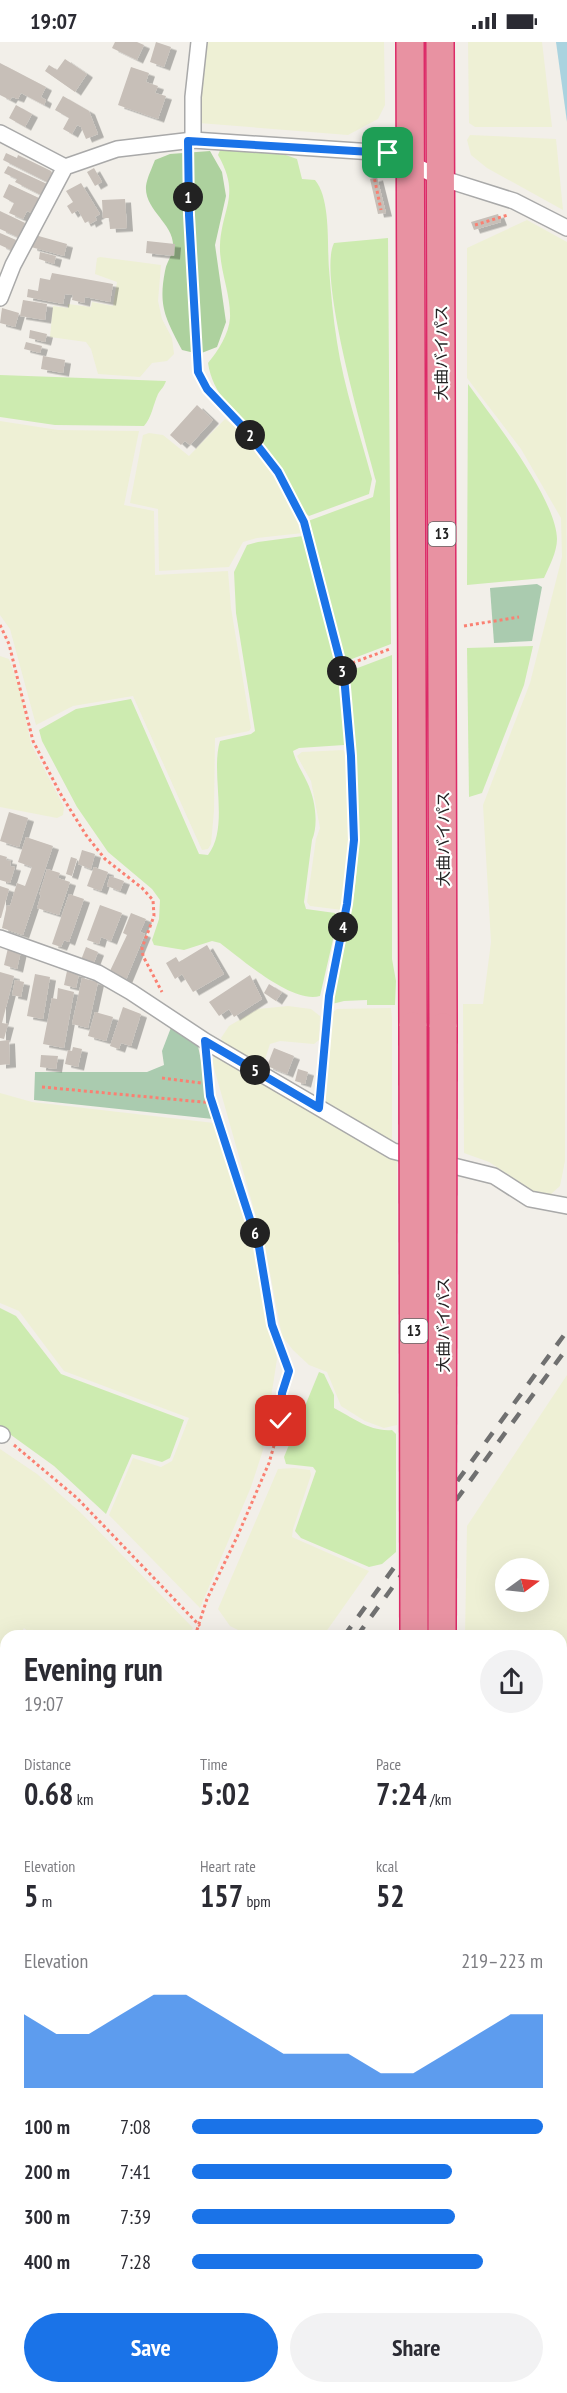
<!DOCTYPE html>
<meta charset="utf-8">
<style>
:root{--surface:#fff;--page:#f2f2f3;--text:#2b2b33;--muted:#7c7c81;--accent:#1a73e8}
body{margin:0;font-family:"PT Sans Narrow","Noto Sans JP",sans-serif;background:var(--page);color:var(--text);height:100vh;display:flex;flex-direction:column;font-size:22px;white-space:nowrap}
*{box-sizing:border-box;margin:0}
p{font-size:20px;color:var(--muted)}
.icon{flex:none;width:33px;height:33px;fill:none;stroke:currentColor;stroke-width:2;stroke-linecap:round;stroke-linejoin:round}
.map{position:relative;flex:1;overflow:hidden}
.details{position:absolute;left:0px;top:1588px;width:567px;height:764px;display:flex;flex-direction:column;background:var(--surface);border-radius:18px 18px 0 0;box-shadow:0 6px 24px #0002}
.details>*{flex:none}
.needle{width:39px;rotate:75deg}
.tools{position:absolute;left:495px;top:1516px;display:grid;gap:12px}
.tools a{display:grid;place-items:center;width:54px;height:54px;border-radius:50%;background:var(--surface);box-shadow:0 6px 24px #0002;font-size:30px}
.pin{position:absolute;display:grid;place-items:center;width:51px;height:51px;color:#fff;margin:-26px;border-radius:12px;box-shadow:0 3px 9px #0006}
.km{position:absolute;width:30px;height:30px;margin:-15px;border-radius:50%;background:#222;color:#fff;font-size:16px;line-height:30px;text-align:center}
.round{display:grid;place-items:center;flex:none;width:63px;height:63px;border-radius:32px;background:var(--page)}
.headline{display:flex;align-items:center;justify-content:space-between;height:102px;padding:0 24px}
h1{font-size:33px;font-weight:700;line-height:45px}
.stats{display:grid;grid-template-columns:repeat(3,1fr);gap:9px;height:102px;padding:6px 24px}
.stats div{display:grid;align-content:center}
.stats b{font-size:30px;font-weight:700}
.stats small{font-size:16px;font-weight:400}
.stats p{font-size:16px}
.chart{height:168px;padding:12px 24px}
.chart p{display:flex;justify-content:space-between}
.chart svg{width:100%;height:108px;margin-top:6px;fill:var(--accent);opacity:.7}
.action{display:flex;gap:12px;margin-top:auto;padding:12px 24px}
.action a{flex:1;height:69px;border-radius:36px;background:var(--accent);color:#fff;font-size:24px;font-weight:700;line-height:69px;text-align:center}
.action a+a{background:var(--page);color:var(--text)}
ul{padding:0 24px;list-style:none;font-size:20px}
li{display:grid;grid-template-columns:96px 72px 1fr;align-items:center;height:45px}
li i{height:15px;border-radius:8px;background:var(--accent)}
.status{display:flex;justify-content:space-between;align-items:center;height:42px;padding:0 30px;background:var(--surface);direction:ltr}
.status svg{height:16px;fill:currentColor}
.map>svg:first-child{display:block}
.farmland{fill:#eef0d5;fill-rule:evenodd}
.grass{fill:#cdebb0}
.forest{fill:#add19e}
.cemetery{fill:#aacbaf}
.water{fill:#aad3df}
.building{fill:#c7bfb8;filter:url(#shadow)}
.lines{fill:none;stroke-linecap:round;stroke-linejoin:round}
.street-casing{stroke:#a9a9a9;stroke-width:18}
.highway-casing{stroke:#dc2a67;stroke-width:30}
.path{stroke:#fa8072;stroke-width:3;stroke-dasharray:3 3;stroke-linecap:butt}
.street{stroke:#fff;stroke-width:15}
.highway{stroke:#e892a2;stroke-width:27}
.rail{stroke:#707070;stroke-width:4.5;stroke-dasharray:12 12;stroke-linecap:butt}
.highway-bridge-casing{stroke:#dc2a67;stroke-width:30;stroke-linecap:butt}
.highway-bridge{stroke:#e892a2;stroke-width:27}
.route-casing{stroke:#fff;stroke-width:12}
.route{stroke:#1a73e8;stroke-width:8}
.labels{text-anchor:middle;stroke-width:4.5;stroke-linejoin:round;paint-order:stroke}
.shield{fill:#fff;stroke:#646464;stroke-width:1.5}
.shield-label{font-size:15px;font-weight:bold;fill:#222}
.street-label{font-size:16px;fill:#222;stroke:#fff}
</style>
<div class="status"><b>19:07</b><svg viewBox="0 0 49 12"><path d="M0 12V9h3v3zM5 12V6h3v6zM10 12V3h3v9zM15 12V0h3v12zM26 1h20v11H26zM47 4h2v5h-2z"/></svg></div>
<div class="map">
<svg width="567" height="2351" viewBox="0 0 567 2351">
<defs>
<filter id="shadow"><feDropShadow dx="6" dy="3.5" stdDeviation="0" flood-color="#0004"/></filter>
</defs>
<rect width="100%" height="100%" fill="#f2efe9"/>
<g class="farmland">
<path d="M207 0H384L385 63 378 77 348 93 199 81Z"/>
<path d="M468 0H542L552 85H475L469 81Z"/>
<path d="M470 93 556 97 563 168 487 126 471 113 467 98Z"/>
<path d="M527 178 567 200 565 1119 560 1144 550 1153 533 1149 489 1120 464 1111 463 962H483L491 900 483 763 530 641 562 515 561 476 521 407 467 336V206Z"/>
<path d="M100 215 161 223 158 259 162 277 172 296 174 312 167 319 152 321 140 335 98 332 91 307 86 300 50 295 53 264 68 266V262L91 265 92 260 113 264 117 240 95 232 97 216Z"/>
<path d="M225 377 237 386 274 432 299 477 303 491 257 496 243 500 229 525 159 529 158 467 130 461 143 393 149 391 163 393 189 414Z"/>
<path d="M0 379 58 388 139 389 124 463 154 469 155 533 228 529 231 566 251 686 249 689 215 696 214 769 211 802 208 807 202 808 133 654 73 664 36 683 10 587 0 573Z"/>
<path d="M0 614 9 617 20 647 31 702 64 765 63 773 57 776 0 765Z"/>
<path d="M343 708 347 712 350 797 342 868 310 864 307 860 316 797 320 786 311 739 297 714 302 710Z"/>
<path d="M288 964 311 967 320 974 319 998 314 1002 280 999 270 1002 264 1020 258 1022 224 1003 221 996 229 984 258 967Z"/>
<path d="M391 966 392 976V1100L325 1059 332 971 337 967Z"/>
<path d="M215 1012 397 1115V1383L384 1386 365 1379 341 1364 327 1330 309 1323 293 1308 282 1294 266 1210 212 1019Z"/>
<path d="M0 1051 32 1060 214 1081 256 1215 277 1317 263 1408 251 1445 200 1566 109 1473 133 1416 161 1425 172 1419 189 1376 64 1329 19 1269 0 1261Z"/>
<path d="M567 1333V1670H561V1594H465L467 1484ZM506 1527H538V1560H506Z"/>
<path d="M0 1407 37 1432 81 1471 193 1586 189 1594H34L24 1586 19 1594H6V1619L3 1624H0Z"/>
<path d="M294 1426 310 1428 311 1433 293 1487 292 1495 369 1529 323 1594H250L230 1584 218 1567 278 1427Z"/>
<path d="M561 1687H567V1925L561 1928Z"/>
<path d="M6 1902V1971L0 1969V1909Z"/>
<path d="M567 1941V2107L561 2121V1945Z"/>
<path d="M561 2220 567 2229V2351H499L500 2346H561Z"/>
<path d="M6 2296V2346H275L267 2351H0V2300Z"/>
</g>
<g class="grass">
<path d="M221 106 283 112 297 117 302 137 315 138C331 157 327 203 329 227 331 251 333 276 337 300 344 346 360 392 372 437L369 452 309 474 304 470C296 455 289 438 280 424 257 389 214 363 208 321 218 309 229 292 230 276 231 252 219 227 220 203 222 165 241 153 218 113Z"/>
<path d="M388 196 391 602 344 620 322 526 308 479 373 455 376 439C365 397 317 235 334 201Z"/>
<path d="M0 333 166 339C164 345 161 347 158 352 153 363 152 375 144 384L55 383 0 375Z"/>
<path d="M468 342C493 377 556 456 557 497 557 510 549 525 544 536L467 543Z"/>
<path d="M303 494 337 623 346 692 344 703 299 706 293 709C296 721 302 729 307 740 315 756 319 782 312 798L304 860 306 867 335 871 338 876 320 954C292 962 243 918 220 901L212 899 184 908 154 903 152 898 159 877 160 858 152 847 108 810 77 765 42 699 39 688 76 667 131 657 199 812 208 813C230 784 210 732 220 699L251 692 255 689 236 571 234 530 247 503 258 500Z"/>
<path d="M533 604 524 643 482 751 469 755 467 606Z"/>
<path d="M392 613V917L396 939 395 963H367V958L344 959 332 962C343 909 358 854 358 799 359 742 352 686 347 630Z"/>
<path d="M0 1266 16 1274 61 1332 184 1378 170 1416 162 1420 132 1412 106 1472 54 1424 0 1385Z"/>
<path d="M319 1330 324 1332 334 1353V1366C352 1375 370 1390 392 1388L396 1392V1510L382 1522 369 1525 301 1496 295 1489 316 1429 313 1425 286 1422 284 1415Z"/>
<path d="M0 1986 6 1988V2045L0 2054Z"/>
<path d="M310 2346H388V2351H313Z"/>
</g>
<g class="forest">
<path d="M210 109 222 130 226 154 215 203 226 280 217 305 199 312 182 308C166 277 158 265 165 229 166 221 172 214 173 207 176 182 144 169 146 144 147 136 152 126 155 118L170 112Z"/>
<path d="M6 1625V1856L0 1839V1628Z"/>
</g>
<g class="cemetery">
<path d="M537 542 542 545 532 599 494 601 490 546Z"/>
<path d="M172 983 187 993 198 1004 213 1077 34 1058 35 1030H147L164 1023 162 1009Z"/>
</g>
<path class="water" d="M556 0H567V80Z"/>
<g class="building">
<path d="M115 0H137L144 3 137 18 112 6Z"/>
<path d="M156 0 171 5 164 25 150 20Z"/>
<path d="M65 17 87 32 75 50 45 29 49 23 57 28Z"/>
<path d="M0 21 46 45 41 55 46 58 44 63 21 51 18 57 12 55 10 58 0 53Z"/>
<path d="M131 25 149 31 146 40 158 44 155 51 166 54 158 77 118 63Z"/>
<path d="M63 54 89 69 98 92 86 97 81 85 77 83 72 92 63 87 69 76 55 68Z"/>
<path d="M16 63 32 72 25 85 9 76Z"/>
<path d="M6 111 17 116 18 113 51 129 53 135 49 141 3 118Z"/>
<path d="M8 124 47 142 41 153 15 140 17 137 4 131Z"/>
<path d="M94 126 102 140 95 144 87 130Z"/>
<path d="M377 135 386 171 378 172 370 137Z"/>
<path d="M81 141 100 172 95 175 97 178 90 182 89 179 85 181 78 168 72 172 67 164 73 160 66 149Z"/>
<path d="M9 142 41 157 34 172 27 169 23 177 9 171 14 161 3 155Z"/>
<path d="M125 157 127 186 110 187 109 176H103L102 158Z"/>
<path d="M0 169 25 181 18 195 0 187Z"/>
<path d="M498 172 501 180 474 188 471 180Z"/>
<path d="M0 191 16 198 11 208 0 203Z"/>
<path d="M35 193 67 202 64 214 31 205Z"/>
<path d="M147 199 175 202 174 214 146 211Z"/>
<path d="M40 210 56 214 54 222 39 217Z"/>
<path d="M52 231 113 242 110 260 85 255 84 261 72 258 73 253 65 252 63 262 27 255 28 247 38 249 40 236 50 238Z"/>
<path d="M23 258 47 262 45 278 20 274Z"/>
<path d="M2 266 19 271 15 285 0 281Z"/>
<path d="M30 288 47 292 45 300 29 296Z"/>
<path d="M26 300 42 304 40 311 24 307Z"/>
<path d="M43 314 65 318 63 331 41 327Z"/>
<path d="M197 363 213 378 190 403 185 399 181 403 170 393Z"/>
<path d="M9 770 28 776 19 805 0 799Z"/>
<path d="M26 795 53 804 23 893 2 886 7 863 10 864 17 841 25 844 32 825 18 820Z"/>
<path d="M82 808 95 812 91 827 78 822Z"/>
<path d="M0 813 7 815 6 818 11 819 10 824 15 825 10 841 0 838Z"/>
<path d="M71 815 77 817 72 834 66 832Z"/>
<path d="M94 825 108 830 101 849 87 844Z"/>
<path d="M47 827 60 831 58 836 70 840 59 873 37 866 41 853H39Z"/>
<path d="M110 834 124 839 120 849 107 844Z"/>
<path d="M0 844 9 847 1 876H0Z"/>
<path d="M69 852 84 857 69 900 64 898 61 905 52 902Z"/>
<path d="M100 863 122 871 111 899 101 895 99 902 87 898Z"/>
<path d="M131 871 146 877 140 890 145 892 126 938 109 931 127 893 123 891Z"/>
<path d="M207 903 224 932 193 950 182 932 175 937 166 921 176 915 179 920Z"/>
<path d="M86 905 98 910 93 923 81 918Z"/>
<path d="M8 906 21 909 17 927 4 923Z"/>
<path d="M67 929 79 932 76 946 64 943Z"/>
<path d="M0 930 14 934 2 981 8 982 4 997 0 996Z"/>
<path d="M35 932 50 935 43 977 27 974Z"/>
<path d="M250 933 262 957 234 975 229 967 219 974 209 960Z"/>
<path d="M82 936 98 940 88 986 72 982Z"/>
<path d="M15 938 24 940 21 955 12 953Z"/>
<path d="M269 942 282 950 276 959 264 951Z"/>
<path d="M58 946 74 950 64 1006 43 1002 52 956 57 957Z"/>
<path d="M123 965 141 972 131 1004 121 1001 119 1007 110 1004Z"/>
<path d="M95 970 113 975 106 999 88 994Z"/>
<path d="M9 998 10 1022 0 1023V999Z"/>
<path d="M73 1005 82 1007 78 1025 65 1022 68 1008 72 1009Z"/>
<path d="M274 1006 294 1014 287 1032 267 1024Z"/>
<path d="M41 1013 58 1014 56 1027 40 1025Z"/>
<path d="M298 1027 308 1030 305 1042 295 1039Z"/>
</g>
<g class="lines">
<defs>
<g id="street">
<path d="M0 91 65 125"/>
<path d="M193 98V55L199 0"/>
<path d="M0 256 13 223 65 125 117 107 193 98 388 111 441 136 514 159 567 186"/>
<path d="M0 896 98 931 131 950 205 999 393 1109 494 1134 530 1157 567 1164"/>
<path d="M0 1392 2 1393"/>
<path d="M0 1978 6 1980"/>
<path d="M561 2197 567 2207"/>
<path d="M289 2351 297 2346"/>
</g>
<g id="highway">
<path d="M410 0 413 984"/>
<path d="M440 0 443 985"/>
<path d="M411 2351V2346"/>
<path d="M442 2351V2346"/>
</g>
</defs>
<use href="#street" class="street-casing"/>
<use href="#highway" class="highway-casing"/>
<g class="path">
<path d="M188 112 189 173 198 330 207 347 244 385 278 430 304 480 343 634 351 714 354 798 347 862 329 954 321 1050"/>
<path d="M370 126 375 139 381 168"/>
<path d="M475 183 508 173"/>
<path d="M0 583 9 602 33 699 60 751 86 793 105 817 142 846 153 858 154 874 142 906 143 914 162 950"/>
<path d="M464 584 519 575"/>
<path d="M341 625 390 607"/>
<path d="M162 1036 209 1042"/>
<path d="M42 1045 213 1061"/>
<path d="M14 1403 77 1456 200 1584"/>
<path d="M195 1594 207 1557 237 1495 269 1421 281 1379 282 1351 289 1329 272 1283 259 1205 210 1054 207 1019"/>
<path d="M561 1676H567"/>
<path d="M0 1898 6 1891"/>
<path d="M561 1934 567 1931"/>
<path d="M0 2291 6 2288"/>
</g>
<use href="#street" class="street"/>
<use href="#highway" class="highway"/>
<g class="rail">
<path d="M344 1594 567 1289"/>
<path d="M357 1594 567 1306"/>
<path d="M0 2076 6 2068"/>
<path d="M0 2094 6 2086"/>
</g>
<defs>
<g id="highway-bridge">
<path d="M413 984 414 1594"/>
<path d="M442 1594 443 985"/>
</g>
</defs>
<use href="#highway-bridge" class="highway-bridge-casing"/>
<use href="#highway-bridge" class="highway-bridge"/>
</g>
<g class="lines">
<defs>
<path id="route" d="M281 1379 282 1351 289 1329 272 1283 259 1205 210 1054 205 999 319 1066 329 954 347 862 354 798 351 714 344 634 304 480 278 430 244 386 207 347 198 330 189 173 188 99 388 111"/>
</defs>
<use href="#route" class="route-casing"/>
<use href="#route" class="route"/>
</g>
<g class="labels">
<g class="shield">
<rect x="428.5" y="480" width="27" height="24" rx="4.5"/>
<rect x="400.5" y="1277" width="27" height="24" rx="4.5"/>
</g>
<g class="shield-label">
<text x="442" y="497">13</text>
<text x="414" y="1294">13</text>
</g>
<g class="street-label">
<text transform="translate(441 311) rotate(-90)" y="6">大曲バイパス</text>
<text transform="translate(443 797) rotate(-90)" y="6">大曲バイパス</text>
<text transform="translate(443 1283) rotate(-90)" y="6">大曲バイパス</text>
</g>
</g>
</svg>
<div class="tools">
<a><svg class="needle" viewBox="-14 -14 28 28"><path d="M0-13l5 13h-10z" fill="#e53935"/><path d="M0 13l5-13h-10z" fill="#7c7c81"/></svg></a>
</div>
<div class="pin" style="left:388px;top:111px;background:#1e9e55"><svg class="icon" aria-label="arrive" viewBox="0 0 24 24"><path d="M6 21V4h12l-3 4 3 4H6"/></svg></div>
<div class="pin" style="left:281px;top:1379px;background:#d93025"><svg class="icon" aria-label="check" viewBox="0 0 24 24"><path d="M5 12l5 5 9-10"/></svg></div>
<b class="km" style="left:188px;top:155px">1</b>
<b class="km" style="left:250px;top:393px">2</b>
<b class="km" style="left:342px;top:629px">3</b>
<b class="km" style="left:343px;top:885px">4</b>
<b class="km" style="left:255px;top:1028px">5</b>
<b class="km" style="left:255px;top:1191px">6</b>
<section class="details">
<div class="headline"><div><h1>Evening run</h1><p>19:07</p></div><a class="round"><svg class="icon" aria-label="share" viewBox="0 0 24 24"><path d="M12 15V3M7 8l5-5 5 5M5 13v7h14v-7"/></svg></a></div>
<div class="stats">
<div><p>Distance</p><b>0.68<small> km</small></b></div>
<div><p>Time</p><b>5:02</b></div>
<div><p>Pace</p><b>7:24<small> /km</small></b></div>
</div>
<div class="stats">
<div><p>Elevation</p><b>5<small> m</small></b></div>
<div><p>Heart rate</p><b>157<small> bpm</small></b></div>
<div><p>kcal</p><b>52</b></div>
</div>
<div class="chart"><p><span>Elevation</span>219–223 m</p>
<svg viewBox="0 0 160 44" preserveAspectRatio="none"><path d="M0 44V14L10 22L20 22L30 14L40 6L50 6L60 14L70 22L80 30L90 30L100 30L110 38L120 38L130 30L140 22L150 14L160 14V44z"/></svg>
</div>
<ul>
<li><b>100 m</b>7:08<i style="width:100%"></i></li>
<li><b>200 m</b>7:41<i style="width:74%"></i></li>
<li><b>300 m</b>7:39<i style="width:75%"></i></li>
<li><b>400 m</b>7:28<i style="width:83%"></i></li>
</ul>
<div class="action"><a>Save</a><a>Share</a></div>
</section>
</div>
